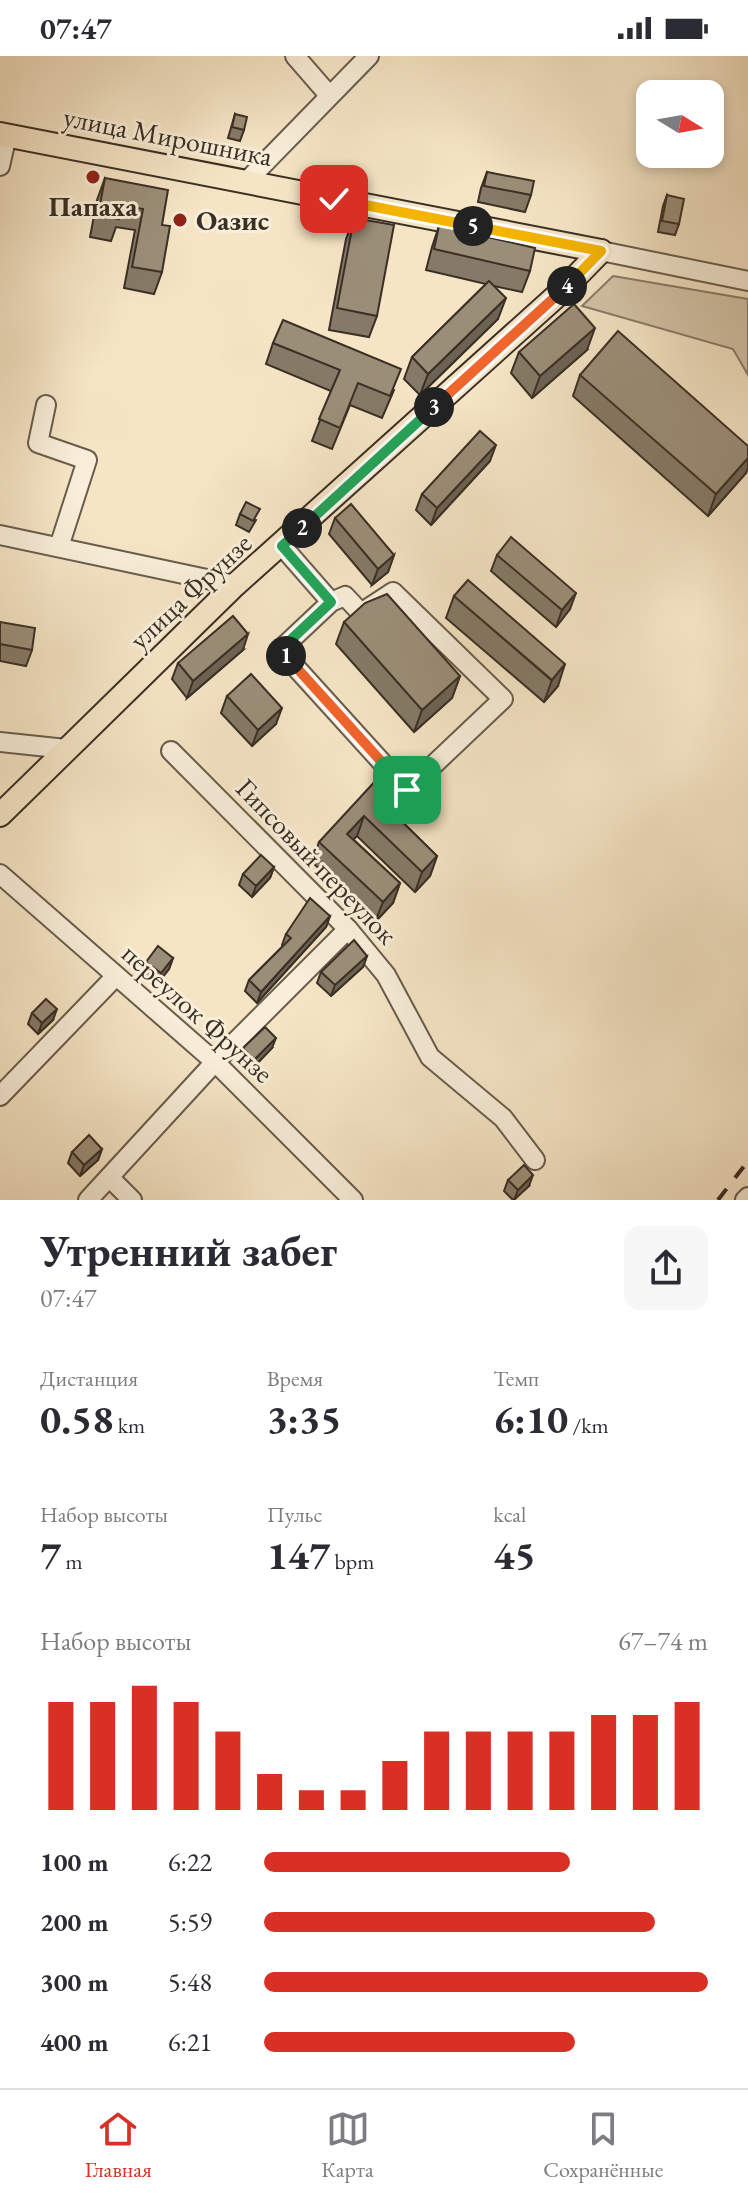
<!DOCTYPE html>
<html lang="ru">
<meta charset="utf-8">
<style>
:root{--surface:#fff;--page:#f7f7f7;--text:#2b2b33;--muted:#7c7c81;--line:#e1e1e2;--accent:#d93025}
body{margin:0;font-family:"EB Garamond",serif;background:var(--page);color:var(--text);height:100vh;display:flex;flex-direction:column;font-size:30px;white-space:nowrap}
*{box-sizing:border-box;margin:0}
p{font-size:26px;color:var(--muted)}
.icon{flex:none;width:44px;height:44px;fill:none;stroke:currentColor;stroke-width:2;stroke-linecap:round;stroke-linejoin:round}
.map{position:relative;height:1144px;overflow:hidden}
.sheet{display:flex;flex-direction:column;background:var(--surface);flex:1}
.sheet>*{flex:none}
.needle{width:52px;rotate:101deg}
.fabs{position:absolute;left:636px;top:24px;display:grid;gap:16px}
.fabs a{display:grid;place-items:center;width:88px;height:88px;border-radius:16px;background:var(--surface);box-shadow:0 4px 12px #0003;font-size:40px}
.pin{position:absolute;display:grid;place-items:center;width:68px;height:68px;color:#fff;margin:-34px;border-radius:16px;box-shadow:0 4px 12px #0006}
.km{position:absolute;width:40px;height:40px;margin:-20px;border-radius:50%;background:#222;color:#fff;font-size:22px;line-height:40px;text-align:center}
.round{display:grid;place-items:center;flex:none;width:84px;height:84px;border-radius:16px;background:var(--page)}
.head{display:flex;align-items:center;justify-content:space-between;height:136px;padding:0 40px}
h1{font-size:44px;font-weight:700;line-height:60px}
.metrics{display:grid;grid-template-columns:repeat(3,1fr);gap:12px;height:136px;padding:8px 40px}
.metrics div{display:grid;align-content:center}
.metrics b{font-size:40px;font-weight:700}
.metrics small{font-size:22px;font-weight:400}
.metrics p{font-size:22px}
.chart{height:224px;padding:16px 40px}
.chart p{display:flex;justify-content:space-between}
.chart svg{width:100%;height:144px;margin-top:8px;stroke:var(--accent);stroke-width:6}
ul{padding:0 40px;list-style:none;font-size:26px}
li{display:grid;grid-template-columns:128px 96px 1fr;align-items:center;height:60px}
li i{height:20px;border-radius:10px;background:var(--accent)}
.status{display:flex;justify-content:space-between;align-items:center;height:56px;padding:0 40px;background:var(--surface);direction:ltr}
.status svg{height:22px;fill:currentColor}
.menu{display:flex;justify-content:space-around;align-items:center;height:112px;border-top:2px solid var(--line);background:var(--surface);font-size:22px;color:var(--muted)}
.menu a{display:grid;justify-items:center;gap:4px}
.menu .current{color:var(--accent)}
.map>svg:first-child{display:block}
.green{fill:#d5c6aa;stroke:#887a68;stroke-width:2}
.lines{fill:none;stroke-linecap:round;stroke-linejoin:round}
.minor-casing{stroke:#695c4d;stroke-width:22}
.major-casing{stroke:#3a2f25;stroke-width:26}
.minor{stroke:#f8eed9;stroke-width:18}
.major{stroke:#f5e5c5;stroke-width:22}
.rail{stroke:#3a2f25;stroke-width:4;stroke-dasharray:14 14;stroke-linecap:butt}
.wall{fill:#857a67;stroke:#3a2f25;stroke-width:2}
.shaded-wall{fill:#6c6354;stroke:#3a2f25;stroke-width:2}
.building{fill:#9b8e78;stroke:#3a2f25;stroke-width:2}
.split-1-casing{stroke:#fff;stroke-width:16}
.split-2-casing{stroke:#fff;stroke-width:16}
.split-3-casing{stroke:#fff;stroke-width:16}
.split-4-casing{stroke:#fff;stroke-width:16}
.split-5-casing{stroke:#fff;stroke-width:16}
.split-6-casing{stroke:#fff;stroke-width:16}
.split-1{stroke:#f0652b;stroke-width:10}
.split-2{stroke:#22a559;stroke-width:10}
.split-3{stroke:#22a559;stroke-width:10}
.split-4{stroke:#f0652b;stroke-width:10}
.split-5{stroke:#f5b400;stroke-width:10}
.split-6{stroke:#f5b400;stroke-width:10}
.poi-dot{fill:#8f2418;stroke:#f8eed9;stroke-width:3}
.labels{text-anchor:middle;stroke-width:6;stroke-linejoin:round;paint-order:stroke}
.street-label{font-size:28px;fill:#3a2f25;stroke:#f8eed9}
.poi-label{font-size:28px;font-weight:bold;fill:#3a2f25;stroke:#f8eed9}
</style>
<div class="status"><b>07:47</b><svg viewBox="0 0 49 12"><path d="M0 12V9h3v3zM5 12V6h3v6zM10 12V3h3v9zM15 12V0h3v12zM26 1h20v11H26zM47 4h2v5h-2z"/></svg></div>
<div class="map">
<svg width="748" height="1144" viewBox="0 0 748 1144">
<rect width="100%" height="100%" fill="#f5e5c5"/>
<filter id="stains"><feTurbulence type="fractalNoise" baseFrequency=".0025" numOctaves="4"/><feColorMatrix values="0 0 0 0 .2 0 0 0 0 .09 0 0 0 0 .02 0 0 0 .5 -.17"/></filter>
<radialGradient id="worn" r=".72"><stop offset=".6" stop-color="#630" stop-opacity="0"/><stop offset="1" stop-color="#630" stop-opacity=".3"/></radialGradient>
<path class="green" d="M613 220 748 243V319L733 293 582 250Z"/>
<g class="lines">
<defs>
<g id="minor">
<path d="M295 0 328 38"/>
<path d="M0 110 7 79"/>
<path d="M246 126 369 0"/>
<path d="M601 195 748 225"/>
<path d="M46 349 38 387 87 404 59 491"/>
<path d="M0 479 235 529"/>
<path d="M282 490 331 546 280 594 407 734 503 643 393 536 361 557 345 540 331 546"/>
<path d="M0 686 66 693"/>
<path d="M171 695 348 873 386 919 430 1001 503 1062 535 1104"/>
<path d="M0 818 215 1006 353 1144"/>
<path d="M0 1040 115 921"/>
<path d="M110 1122 132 1144"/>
<path d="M88 1144 215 1006 348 873"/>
<path d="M745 1144 748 1141"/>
</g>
<g id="major">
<path d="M0 78 601 195"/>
<path d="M0 759 235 529 561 236 601 195"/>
</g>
</defs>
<use href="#minor" class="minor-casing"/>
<use href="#major" class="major-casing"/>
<use href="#minor" class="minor"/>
<use href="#major" class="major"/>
<path class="rail" d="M718 1144 748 1105"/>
</g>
<g class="wall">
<path d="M235 58 244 74 240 85 228 82Z"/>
<path d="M487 116 531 139 525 156 478 146 481 132Z"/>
<path d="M105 122 162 169V216L154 238 124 232 135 174 116 171 111 185 90 181 97 144Z"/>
<path d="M667 139 679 168 675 179 658 176 663 150Z"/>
<path d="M354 162 377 260 369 281 329 274 346 183Z"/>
<path d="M439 170 530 215 522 236 494 230 498 263 420 339 404 323 412 301 486 228 426 214 432 191Z"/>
<path d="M273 287 394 334 382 362 350 349 332 393 312 385 331 335 266 308Z"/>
<path d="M587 294 532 342 511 317 519 296Z"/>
<path d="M580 319 746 417 708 460 573 340Z"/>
<path d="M490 405 431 469 416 454 422 438Z"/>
<path d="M240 458 256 464 249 476 236 469Z"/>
<path d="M335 462 394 499 388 516 372 529 329 478Z"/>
<path d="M497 499 570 553 556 571 491 515Z"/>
<path d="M454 540 558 630 544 646 446 562Z"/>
<path d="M0 566 32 594 26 610 0 605Z"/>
<path d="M344 566 460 620 452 642 414 676 336 588Z"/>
<path d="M243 594 187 642 172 623 178 607Z"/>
<path d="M227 640 276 668 252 690 221 657Z"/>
<path d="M384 748 437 800 430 820 415 836 357 780 353 783 400 827 393 847 375 866 312 806 319 786Z"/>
<path d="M274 811 270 822 252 841 239 829 243 818Z"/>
<path d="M330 860 326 871 257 947 245 935 249 924 283 890 282 889 286 878Z"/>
<path d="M367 900 363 911 331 940 317 927 321 916Z"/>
<path d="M173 902 169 913 157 928 142 916 146 906Z"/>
<path d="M32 957 53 964 38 978 28 968Z"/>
<path d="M243 992H272L250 1015 239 1003Z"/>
<path d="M102 1093 98 1104 80 1120 68 1107 72 1096Z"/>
<path d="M508 1124 529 1130 513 1144 504 1135Z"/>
</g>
<g class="shaded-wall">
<path d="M506 242 498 263 420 339 428 318Z"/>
<path d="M595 272 587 294 532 342 540 320Z"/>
<path d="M496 389 490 405 431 469 437 452Z"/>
<path d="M748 402V412L746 417 708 460 716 438Z"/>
<path d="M394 499 388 516 372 529 378 513Z"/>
<path d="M576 537 570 553 556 571 562 554Z"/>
<path d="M248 578 243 594 187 642 193 625Z"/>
<path d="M565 608 558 630 544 646 552 624Z"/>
<path d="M460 620 452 642 414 676 422 654Z"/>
<path d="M282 652 276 668 252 690 258 674Z"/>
<path d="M391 732 383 751 379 743Z"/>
<path d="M364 760 357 780 340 797 347 778Z"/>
<path d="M437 800 430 820 415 836 422 816Z"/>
<path d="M274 811 270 822 252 841 256 830Z"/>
<path d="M400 827 393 847 375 866 383 846Z"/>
<path d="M330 860 326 871 257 947 261 936Z"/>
<path d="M367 900 363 911 331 940 335 929Z"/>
<path d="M173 902 169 913 157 928 161 917Z"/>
<path d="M57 953 53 964 38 978 42 967Z"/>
<path d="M276 982 272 992 250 1015 254 1004Z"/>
<path d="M102 1093 98 1104 80 1120 84 1109Z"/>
<path d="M533 1119 529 1130 514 1144 518 1134Z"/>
</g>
<g class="building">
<path d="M235 58 247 61 244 74 232 71Z"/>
<path d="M487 116 534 125 531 139 484 130Z"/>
<path d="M105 122 168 134 162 169 170 170 162 216 132 211 143 153 122 149 119 163 98 159Z"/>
<path d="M667 139 684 143 679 168 662 165Z"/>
<path d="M354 162 394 169 377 260 337 252Z"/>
<path d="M439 170 535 192 530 215 434 193Z"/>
<path d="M489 225 506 242 428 318 412 301Z"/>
<path d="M574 248 595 272 540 320 519 296Z"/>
<path d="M283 264 401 313 390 340 358 327 340 372 319 363 340 314 273 287Z"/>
<path d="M618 275 748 390V402L716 438 580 319Z"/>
<path d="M480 375 496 389 437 452 422 438Z"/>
<path d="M246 446 260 453 253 465 240 458Z"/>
<path d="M351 448 394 499 378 513 335 462Z"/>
<path d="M511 481 576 537 562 554 497 499Z"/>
<path d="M468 524 565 608 552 624 454 540Z"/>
<path d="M387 538 460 620 422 654 344 566 365 547Z"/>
<path d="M233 560 248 578 193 625 178 607Z"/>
<path d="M0 566 35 572 32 594 0 588Z"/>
<path d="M251 618 282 652 258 674 227 640Z"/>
<path d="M379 721 391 732 379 743 437 800 422 816 364 760 347 778 400 827 383 846 319 786Z"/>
<path d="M261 799 274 811 256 830 243 818Z"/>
<path d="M310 842 330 860 261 936 249 924 291 882 286 878Z"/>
<path d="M354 884 367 900 335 929 321 916Z"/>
<path d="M158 890 173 902 161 917 146 906Z"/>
<path d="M46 943 57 953 42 967 32 957Z"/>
<path d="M265 971 276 982 254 1004 243 992Z"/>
<path d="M89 1079 102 1093 84 1109 72 1096Z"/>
<path d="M524 1109 533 1119 518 1134 508 1124Z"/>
</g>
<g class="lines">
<defs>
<path id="split-1" d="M286 600 407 734"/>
<path id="split-2" d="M286 600 280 594 331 546 282 490 302 472"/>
<path id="split-3" d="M302 472 434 351"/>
<path id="split-4" d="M434 351 567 230"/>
<path id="split-5" d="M473 170 601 195 567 230"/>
<path id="split-6" d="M334 143 473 170"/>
</defs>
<use href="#split-1" class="split-1-casing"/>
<use href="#split-2" class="split-2-casing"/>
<use href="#split-3" class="split-3-casing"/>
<use href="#split-4" class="split-4-casing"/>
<use href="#split-5" class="split-5-casing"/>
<use href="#split-6" class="split-6-casing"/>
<use href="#split-1" class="split-1"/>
<use href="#split-2" class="split-2"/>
<use href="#split-3" class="split-3"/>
<use href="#split-4" class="split-4"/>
<use href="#split-5" class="split-5"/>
<use href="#split-6" class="split-6"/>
</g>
<g class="poi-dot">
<circle cx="93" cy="121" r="8"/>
<circle cx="180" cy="164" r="8"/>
</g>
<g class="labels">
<g class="street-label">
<text transform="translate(168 80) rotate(11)" y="10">улица Мирошника</text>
<text transform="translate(190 535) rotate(-43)" y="10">улица Фрунзе</text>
<text transform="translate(317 805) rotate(46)" y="10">Гипсовый переулок</text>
<text transform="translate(198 957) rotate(42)" y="10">переулок Фрунзе</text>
</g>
<g class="poi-label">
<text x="93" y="160">Папаха</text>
<text x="196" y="174" text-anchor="start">Оазис</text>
</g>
</g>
<rect width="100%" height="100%" filter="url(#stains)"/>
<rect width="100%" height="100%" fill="url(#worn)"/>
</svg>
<div class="fabs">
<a><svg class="needle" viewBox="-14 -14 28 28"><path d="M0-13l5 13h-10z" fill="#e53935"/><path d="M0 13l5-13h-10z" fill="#7c7c81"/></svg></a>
</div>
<div class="pin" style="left:407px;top:734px;background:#1e9e55"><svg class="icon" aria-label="arrive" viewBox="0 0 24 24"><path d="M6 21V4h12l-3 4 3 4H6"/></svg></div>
<div class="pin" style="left:334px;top:143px;background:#d93025"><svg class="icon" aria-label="check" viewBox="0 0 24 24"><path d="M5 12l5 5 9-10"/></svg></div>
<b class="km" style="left:286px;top:600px">1</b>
<b class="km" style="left:302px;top:472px">2</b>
<b class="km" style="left:434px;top:351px">3</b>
<b class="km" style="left:567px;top:230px">4</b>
<b class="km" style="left:473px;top:170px">5</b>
</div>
<section class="sheet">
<div class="head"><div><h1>Утренний забег</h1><p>07:47</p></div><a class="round"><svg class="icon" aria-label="share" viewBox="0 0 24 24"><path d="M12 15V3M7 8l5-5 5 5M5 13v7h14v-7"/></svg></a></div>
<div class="metrics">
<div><p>Дистанция</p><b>0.58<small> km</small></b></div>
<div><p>Время</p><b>3:35</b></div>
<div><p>Темп</p><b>6:10<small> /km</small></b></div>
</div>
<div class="metrics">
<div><p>Набор высоты</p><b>7<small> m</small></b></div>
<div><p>Пульс</p><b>147<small> bpm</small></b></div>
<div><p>kcal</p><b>45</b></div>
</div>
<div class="chart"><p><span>Набор высоты</span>67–74 m</p>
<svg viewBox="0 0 160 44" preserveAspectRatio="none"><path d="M5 44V11M15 44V11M25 44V6M35 44V11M45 44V20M55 44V33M65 44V38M75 44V38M85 44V29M95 44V20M105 44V20M115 44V20M125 44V20M135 44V15M145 44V15M155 44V11"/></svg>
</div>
<ul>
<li><b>100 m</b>6:22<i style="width:69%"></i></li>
<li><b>200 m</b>5:59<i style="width:88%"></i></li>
<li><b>300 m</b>5:48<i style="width:100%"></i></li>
<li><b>400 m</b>6:21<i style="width:70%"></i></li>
</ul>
</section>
<nav class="menu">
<a class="current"><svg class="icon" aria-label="home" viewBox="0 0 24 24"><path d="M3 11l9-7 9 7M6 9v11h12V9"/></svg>Главная</a>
<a><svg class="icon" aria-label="map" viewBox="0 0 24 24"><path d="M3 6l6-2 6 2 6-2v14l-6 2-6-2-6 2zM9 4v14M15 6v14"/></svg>Карта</a>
<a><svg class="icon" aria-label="saved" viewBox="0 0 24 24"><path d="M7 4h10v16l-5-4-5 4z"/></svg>Сохранённые</a>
</nav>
